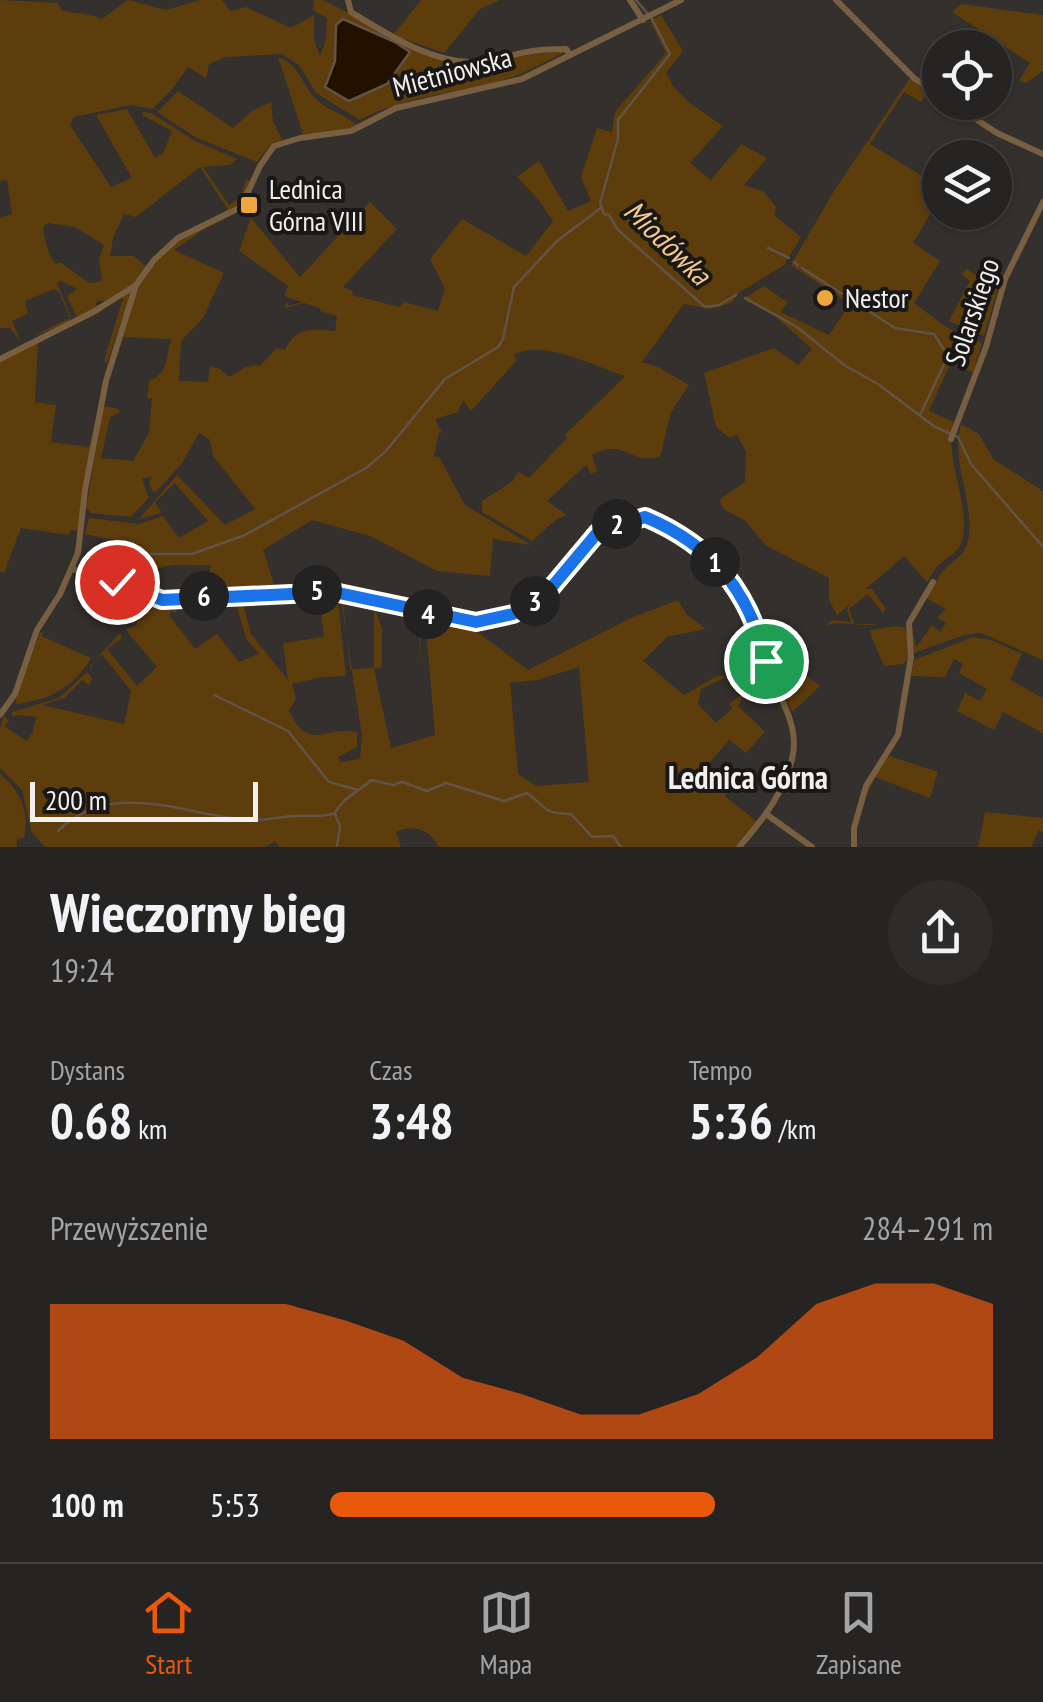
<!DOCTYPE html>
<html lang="pl">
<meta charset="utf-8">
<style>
:root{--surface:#262422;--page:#2e2c2a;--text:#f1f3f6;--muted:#a4a4a5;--line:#424140;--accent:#ea580c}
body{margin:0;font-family:"PT Sans Narrow",sans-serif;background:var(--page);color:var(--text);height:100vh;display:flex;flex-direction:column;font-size:38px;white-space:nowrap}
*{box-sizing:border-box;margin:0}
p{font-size:32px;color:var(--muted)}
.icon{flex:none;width:55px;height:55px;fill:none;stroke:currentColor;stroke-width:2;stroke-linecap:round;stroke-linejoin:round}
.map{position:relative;height:847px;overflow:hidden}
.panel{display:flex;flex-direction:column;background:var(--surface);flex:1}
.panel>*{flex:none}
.tools{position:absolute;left:922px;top:30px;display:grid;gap:20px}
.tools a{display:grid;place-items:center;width:90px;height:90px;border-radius:50%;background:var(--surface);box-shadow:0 2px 8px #0004,0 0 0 2px var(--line);font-size:50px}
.scale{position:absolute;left:30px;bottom:25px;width:228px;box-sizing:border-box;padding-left:10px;border:5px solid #f2f0ee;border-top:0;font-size:28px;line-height:35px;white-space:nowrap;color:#f2f0ee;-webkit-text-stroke:8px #191817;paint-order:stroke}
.pin{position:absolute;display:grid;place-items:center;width:85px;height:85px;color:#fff;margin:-42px;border:5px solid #fff;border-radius:50%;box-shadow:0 2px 10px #0007}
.km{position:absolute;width:50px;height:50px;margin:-25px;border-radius:50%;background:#222;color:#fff;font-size:28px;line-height:50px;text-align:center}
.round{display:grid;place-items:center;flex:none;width:105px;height:105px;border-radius:52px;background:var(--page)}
.head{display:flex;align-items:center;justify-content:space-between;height:170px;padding:0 50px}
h1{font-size:55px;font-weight:700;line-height:75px}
.metrics{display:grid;grid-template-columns:repeat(3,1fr);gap:15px;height:170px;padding:10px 50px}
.metrics div{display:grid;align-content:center}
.metrics b{font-size:50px;font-weight:700}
.metrics small{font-size:28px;font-weight:400}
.metrics p{font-size:28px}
.chart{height:280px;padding:20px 50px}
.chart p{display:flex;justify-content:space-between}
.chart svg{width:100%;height:180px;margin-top:10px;fill:var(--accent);opacity:.7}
ul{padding:0 50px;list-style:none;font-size:32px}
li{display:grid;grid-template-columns:160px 120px 1fr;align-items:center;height:75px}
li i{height:25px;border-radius:12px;background:var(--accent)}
.tabs{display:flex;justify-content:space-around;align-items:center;height:140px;border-top:2px solid var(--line);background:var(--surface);font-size:28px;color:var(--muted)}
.tabs a{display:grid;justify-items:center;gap:5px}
.tabs .current{color:var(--accent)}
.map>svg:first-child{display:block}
.green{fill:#5e3d0d;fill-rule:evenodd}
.water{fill:#231100;stroke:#615447;stroke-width:2.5}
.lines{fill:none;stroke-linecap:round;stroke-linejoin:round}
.stream{stroke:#615447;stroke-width:2.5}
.minor{stroke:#785f41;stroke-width:6}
.route-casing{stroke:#fff;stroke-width:20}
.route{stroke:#1a73e8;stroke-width:12}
.poi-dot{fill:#f0a63f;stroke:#191817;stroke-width:4}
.labels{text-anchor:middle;stroke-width:8;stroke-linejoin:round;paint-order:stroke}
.street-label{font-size:28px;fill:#f2f0ee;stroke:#191817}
.poi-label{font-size:28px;fill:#f2f0ee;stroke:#191817;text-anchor:start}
.water-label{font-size:30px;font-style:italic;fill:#f7c88f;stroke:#191817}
.quarter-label{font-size:32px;font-weight:bold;fill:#f2f0ee;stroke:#191817}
</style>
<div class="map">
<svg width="1043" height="847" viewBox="0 0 1043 847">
<rect width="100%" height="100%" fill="#33302d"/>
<g class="green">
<path d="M0 0 58 3 61 10C75 14 89 13 102 19L128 0 166 10 200 0H222L230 11 246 7 291 28 314 15V40L320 56 326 40 327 18 313 10 314 0H323L444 61 486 65 520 56 563 51V53C542 64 521 75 497 82 450 95 403 96 360 120L316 93 299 65 282 54 226 57 209 64 206 78 188 67 173 88 152 109 131 105 74 117 70 125 111 187 132 178 96 115 127 109 155 158 163 153 172 131 142 115 143 112 151 113 197 142 237 159 230 165 203 167 229 205 241 196 246 179 251 182 239 204 228 210 200 167 136 217 124 214 113 238 110 256H134L149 269 182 238 241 211 204 229 174 250 224 273 203 318 181 341 179 381 208 382 210 366 220 369 229 377 246 367 261 365 277 348 285 350C297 326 311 329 335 331L337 316 320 311V308L304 303 285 308 287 301 289 306 302 302 284 296 288 286 239 251 251 218 300 277 370 202 397 229 343 287 353 291 352 295 399 307 404 302 438 311 445 288 430 259 462 219 526 256 553 221 538 199 517 177 539 161 568 211 591 201 581 177 597 128 612 132 615 112 666 53 650 21 661 15 683 51 666 73 673 86 691 104 723 126 690 163 711 180 741 144 767 158 744 185 764 192 776 207 775 216 801 237 784 265 740 292 731 303 711 309 684 304 642 362 658 367 689 385 671 412 660 457C625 464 627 438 592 455L597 471 591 474 586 465 547 501 567 515 557 519 532 541 482 512V501L513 481 518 472 529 478 567 438 565 435 625 376C596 367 541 338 514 355L517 360 471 411 463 400 458 412 435 419 442 433 439 432 434 457H439L465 505 531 545 493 539 490 576 437 571 370 536 312 520 263 550 275 587 312 588 204 593 211 565C186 567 171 561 149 572L143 589 117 581 118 541 85 534 89 518 139 524 163 516 179 538 208 521 175 483 155 502 162 513 139 519 177 475 225 525 255 509 213 456 210 440 199 433 182 463 157 491 153 492 149 483 152 477 142 479 149 498 131 517 91 513 86 508 103 409 105 406 119 409V413L110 417 101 458 133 461 149 433 152 399 147 398 149 381C170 373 164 357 172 339L121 337 132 285 106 302 99 300 96 303 97 308 77 318 67 296 77 289 61 281 57 283 71 317 70 322 31 337 70 318 59 292 54 289 25 301 28 314 12 321 21 342 10 328H0V218L12 214 7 180 0 181ZM343 19 395 42 387 84C365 96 347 103 326 86L331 75ZM48 223 75 227 104 245 99 259 102 281 89 283 60 262 55 264C47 252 45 241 43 227Z"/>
<path d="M421 0H500L480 9 444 53 393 35Z"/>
<path d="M961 4 1043 15V71L1026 83 1019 81 1030 63 952 12Z"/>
<path d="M278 57C299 64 301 83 315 98 325 110 344 113 356 125L342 131 303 134Z"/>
<path d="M910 78 927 92 921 102 904 92 870 144 935 184 940 178V197L913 243 940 261 914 303 946 327 982 343 973 373 951 362 929 411 954 422C942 460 977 517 959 548 954 555 947 557 941 563 935 567 931 576 927 582L904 556 866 589H872L886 609 883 613 868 594 849 609 854 624H879C860 628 842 619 824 626L832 620 851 622 847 610 849 605 837 615 829 600V578L765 545 746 521 723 509 720 499 745 482 746 452 737 435 730 438 716 427 704 373 774 348 798 365 812 349 775 316 743 299 764 286 787 302 781 312 829 335 850 304 791 265 834 191Z"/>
<path d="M178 91 233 128 252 111 271 102 273 121 282 140 271 144 257 162 197 138 157 112Z"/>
<path d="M966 269 998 288 984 336 949 321 970 281 962 275Z"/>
<path d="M132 289 107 363 104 361 124 295 99 313 38 343 35 402 56 405 51 442 89 447 101 400 82 524 72 564 79 531 71 530 69 535 21 528 4 573 0 571V361Z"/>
<path d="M961 424 979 434 993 459 1043 491V660L981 633 964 635 914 653 912 627 916 648 932 625 940 632 946 623 937 618 946 609 926 598C933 590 936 579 943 571 950 563 959 559 965 549 981 518 949 462 961 424Z"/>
<path d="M324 594 336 596 338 600 346 676 322 677 292 684 296 699 289 710C308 753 324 726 357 732V747L338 757 340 762 360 759 362 736 341 600 344 597 358 601 359 604 343 601 350 669 374 668V609L365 606 366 603 416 614 419 617 421 663 417 616 375 609 382 628V667L374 669 391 748 435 735 425 616 462 625 507 618 471 627 528 670 633 617 678 600 686 614 706 629 667 637 643 661 684 695 719 675 726 677 701 689 698 704 716 723 732 709 730 703C753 690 756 665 759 643L769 677 759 661 755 679 738 706 765 732 746 753 729 740 705 768 730 789 725 796 757 822 735 847H438C432 829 412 824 396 832L401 847H279L275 841 265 847H45L31 831 22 790 0 768V728L4 716 9 721 4 726 27 741 33 732 36 717 17 715 13 717 12 712 59 698 87 672 92 678 89 685 82 680 64 698 42 705 124 724 131 691 102 654 92 664V670L90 666 120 633 122 638 107 649 137 686 157 667 125 629 136 626 137 619 159 604 174 600 176 614 171 610 169 615 195 649 217 634 239 662 259 654 246 638 235 600 231 597 257 596 260 600H242L251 634 288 680 283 643 324 637 321 611 328 607ZM579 667 589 782 536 786 518 774 510 683 538 680Z"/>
<path d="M895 626 903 627 908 631V659L903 664 884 666 870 633 871 630Z"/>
<path d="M44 631 41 636 91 658C73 688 51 699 17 704L15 701 40 633Z"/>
<path d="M769 635 782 644 795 647 793 651 809 678 820 686 792 712 775 676 765 637Z"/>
<path d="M973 637 991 640 1022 654 1010 680 1043 698V733L1003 712 994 730 957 711 965 693 980 701 987 689 959 673 963 664 954 659 945 677 911 676 914 660Z"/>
<path d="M889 756 938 772 930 798 875 777 865 800 871 780Z"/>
<path d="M0 773C19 791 31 811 24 838L17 839V847H0Z"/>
<path d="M985 812 1043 818V832L1039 830 1031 847H978Z"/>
</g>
<path class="water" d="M343 19 395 42 410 52 387 84 349 101 325 87 335 61 336 25Z"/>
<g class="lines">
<g class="stream">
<path d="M636 0 648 14"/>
<path d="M652 19 670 54 618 120V139L600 203 604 214 609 215 617 229 705 307 719 305 736 295"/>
<path d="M768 248 789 258"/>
<path d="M794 262 798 265"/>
<path d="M802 268 895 328 934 334 948 356 920 415"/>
<path d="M745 298 797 327 844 365 878 384 935 427 958 437 971 464 1043 547"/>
<path d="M139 554H192L245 535 366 468 385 452 445 379 498 347 503 339 514 287 557 241 602 207"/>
<path d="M214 695 288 731 329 782 358 790"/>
<path d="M335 814 340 826 337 846"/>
<path d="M58 831C114 777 184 816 250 820 267 821 281 816 297 816 311 815 322 818 335 813 344 796 359 792 371 780L393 785 402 782 427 791 446 783 504 801 527 793C549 808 540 813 571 814L592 837 613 836 621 847"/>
</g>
<g class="minor">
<path d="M348 0 351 12C388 35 435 65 481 62 496 62 512 54 527 52 540 49 553 49 566 49L570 55"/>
<path d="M630 0 643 20"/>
<path d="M836 0 914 78 940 96"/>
<path d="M950 102 997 133 1043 154"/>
<path d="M0 359 93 312 135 286"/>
<path d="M951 439 986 347 1005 279 1043 202"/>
<path d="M72 569 104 577 162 599 318 590 476 622 513 614 529 607 551 588 598 533 645 517C691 537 736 572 755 621 763 640 765 661 773 680 783 704 798 727 793 754 787 789 762 821 739 847"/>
<path d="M0 715 15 694 37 630 60 594 78 553 85 490 106 381 136 285 154 260 178 238 241 207 260 166 274 146 300 138 351 131 396 108 522 79 681 0"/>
<path d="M766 814 812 847"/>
<path d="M854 847V828L866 786 898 735 911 657 909 623 933 582"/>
</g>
</g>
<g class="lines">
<defs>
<path id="route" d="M117 582 162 600 334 592 476 622 513 614 528 606 551 588 598 532 645 517C712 545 749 591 766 661"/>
</defs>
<use href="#route" class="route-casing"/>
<use href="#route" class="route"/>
</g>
<g class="poi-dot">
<rect x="239" y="195" width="20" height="20" rx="5"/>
<circle cx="825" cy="298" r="10"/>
</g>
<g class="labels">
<g class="street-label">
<text transform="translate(452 72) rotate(-15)" y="10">Mietniowska</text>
<text transform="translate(972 312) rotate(-71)" y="10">Solarskiego</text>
</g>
<g class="poi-label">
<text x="269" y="199">Lednica<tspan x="269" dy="32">Górna VIII</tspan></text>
<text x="845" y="308">Nestor</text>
</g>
<g class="water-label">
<text transform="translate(667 243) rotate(44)" y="10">Miodówka</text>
</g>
<g class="quarter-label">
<text x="748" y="789">Lednica Górna</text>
</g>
</g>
</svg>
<div class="tools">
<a><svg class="icon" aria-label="locate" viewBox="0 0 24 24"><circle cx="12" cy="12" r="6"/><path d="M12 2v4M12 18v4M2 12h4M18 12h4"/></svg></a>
<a><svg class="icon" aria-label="layers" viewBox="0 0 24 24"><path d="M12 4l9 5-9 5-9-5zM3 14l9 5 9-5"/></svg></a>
</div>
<div class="scale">200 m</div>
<div class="pin" style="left:766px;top:661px;background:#1e9e55"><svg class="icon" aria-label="arrive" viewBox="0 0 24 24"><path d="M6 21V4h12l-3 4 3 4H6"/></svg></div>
<div class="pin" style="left:117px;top:582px;background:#d93025"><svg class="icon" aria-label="check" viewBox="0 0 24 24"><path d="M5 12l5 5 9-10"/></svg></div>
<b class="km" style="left:715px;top:562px">1</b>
<b class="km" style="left:617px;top:524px">2</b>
<b class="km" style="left:535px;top:601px">3</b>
<b class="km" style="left:428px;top:614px">4</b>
<b class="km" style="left:317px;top:590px">5</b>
<b class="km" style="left:204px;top:596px">6</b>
</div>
<section class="panel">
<div class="head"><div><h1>Wieczorny bieg</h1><p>19:24</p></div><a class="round"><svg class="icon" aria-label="share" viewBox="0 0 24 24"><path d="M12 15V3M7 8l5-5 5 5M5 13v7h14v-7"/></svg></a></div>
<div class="metrics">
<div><p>Dystans</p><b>0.68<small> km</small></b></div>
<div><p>Czas</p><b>3:48</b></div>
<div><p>Tempo</p><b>5:36<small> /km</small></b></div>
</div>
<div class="chart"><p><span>Przewyższenie</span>284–291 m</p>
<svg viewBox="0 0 160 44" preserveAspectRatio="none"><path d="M0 44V11L10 11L20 11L30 11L40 11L50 15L60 20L70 29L80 33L90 38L100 38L110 33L120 24L130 11L140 6L150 6L160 11V44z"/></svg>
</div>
<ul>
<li><b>100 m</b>5:53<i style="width:58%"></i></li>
</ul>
</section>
<nav class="tabs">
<a class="current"><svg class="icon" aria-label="home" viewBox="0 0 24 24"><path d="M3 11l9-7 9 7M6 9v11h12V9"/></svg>Start</a>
<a><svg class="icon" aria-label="map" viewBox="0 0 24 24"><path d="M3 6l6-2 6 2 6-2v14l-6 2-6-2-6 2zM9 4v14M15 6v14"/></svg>Mapa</a>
<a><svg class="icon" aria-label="saved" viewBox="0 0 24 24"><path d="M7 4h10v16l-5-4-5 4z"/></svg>Zapisane</a>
</nav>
